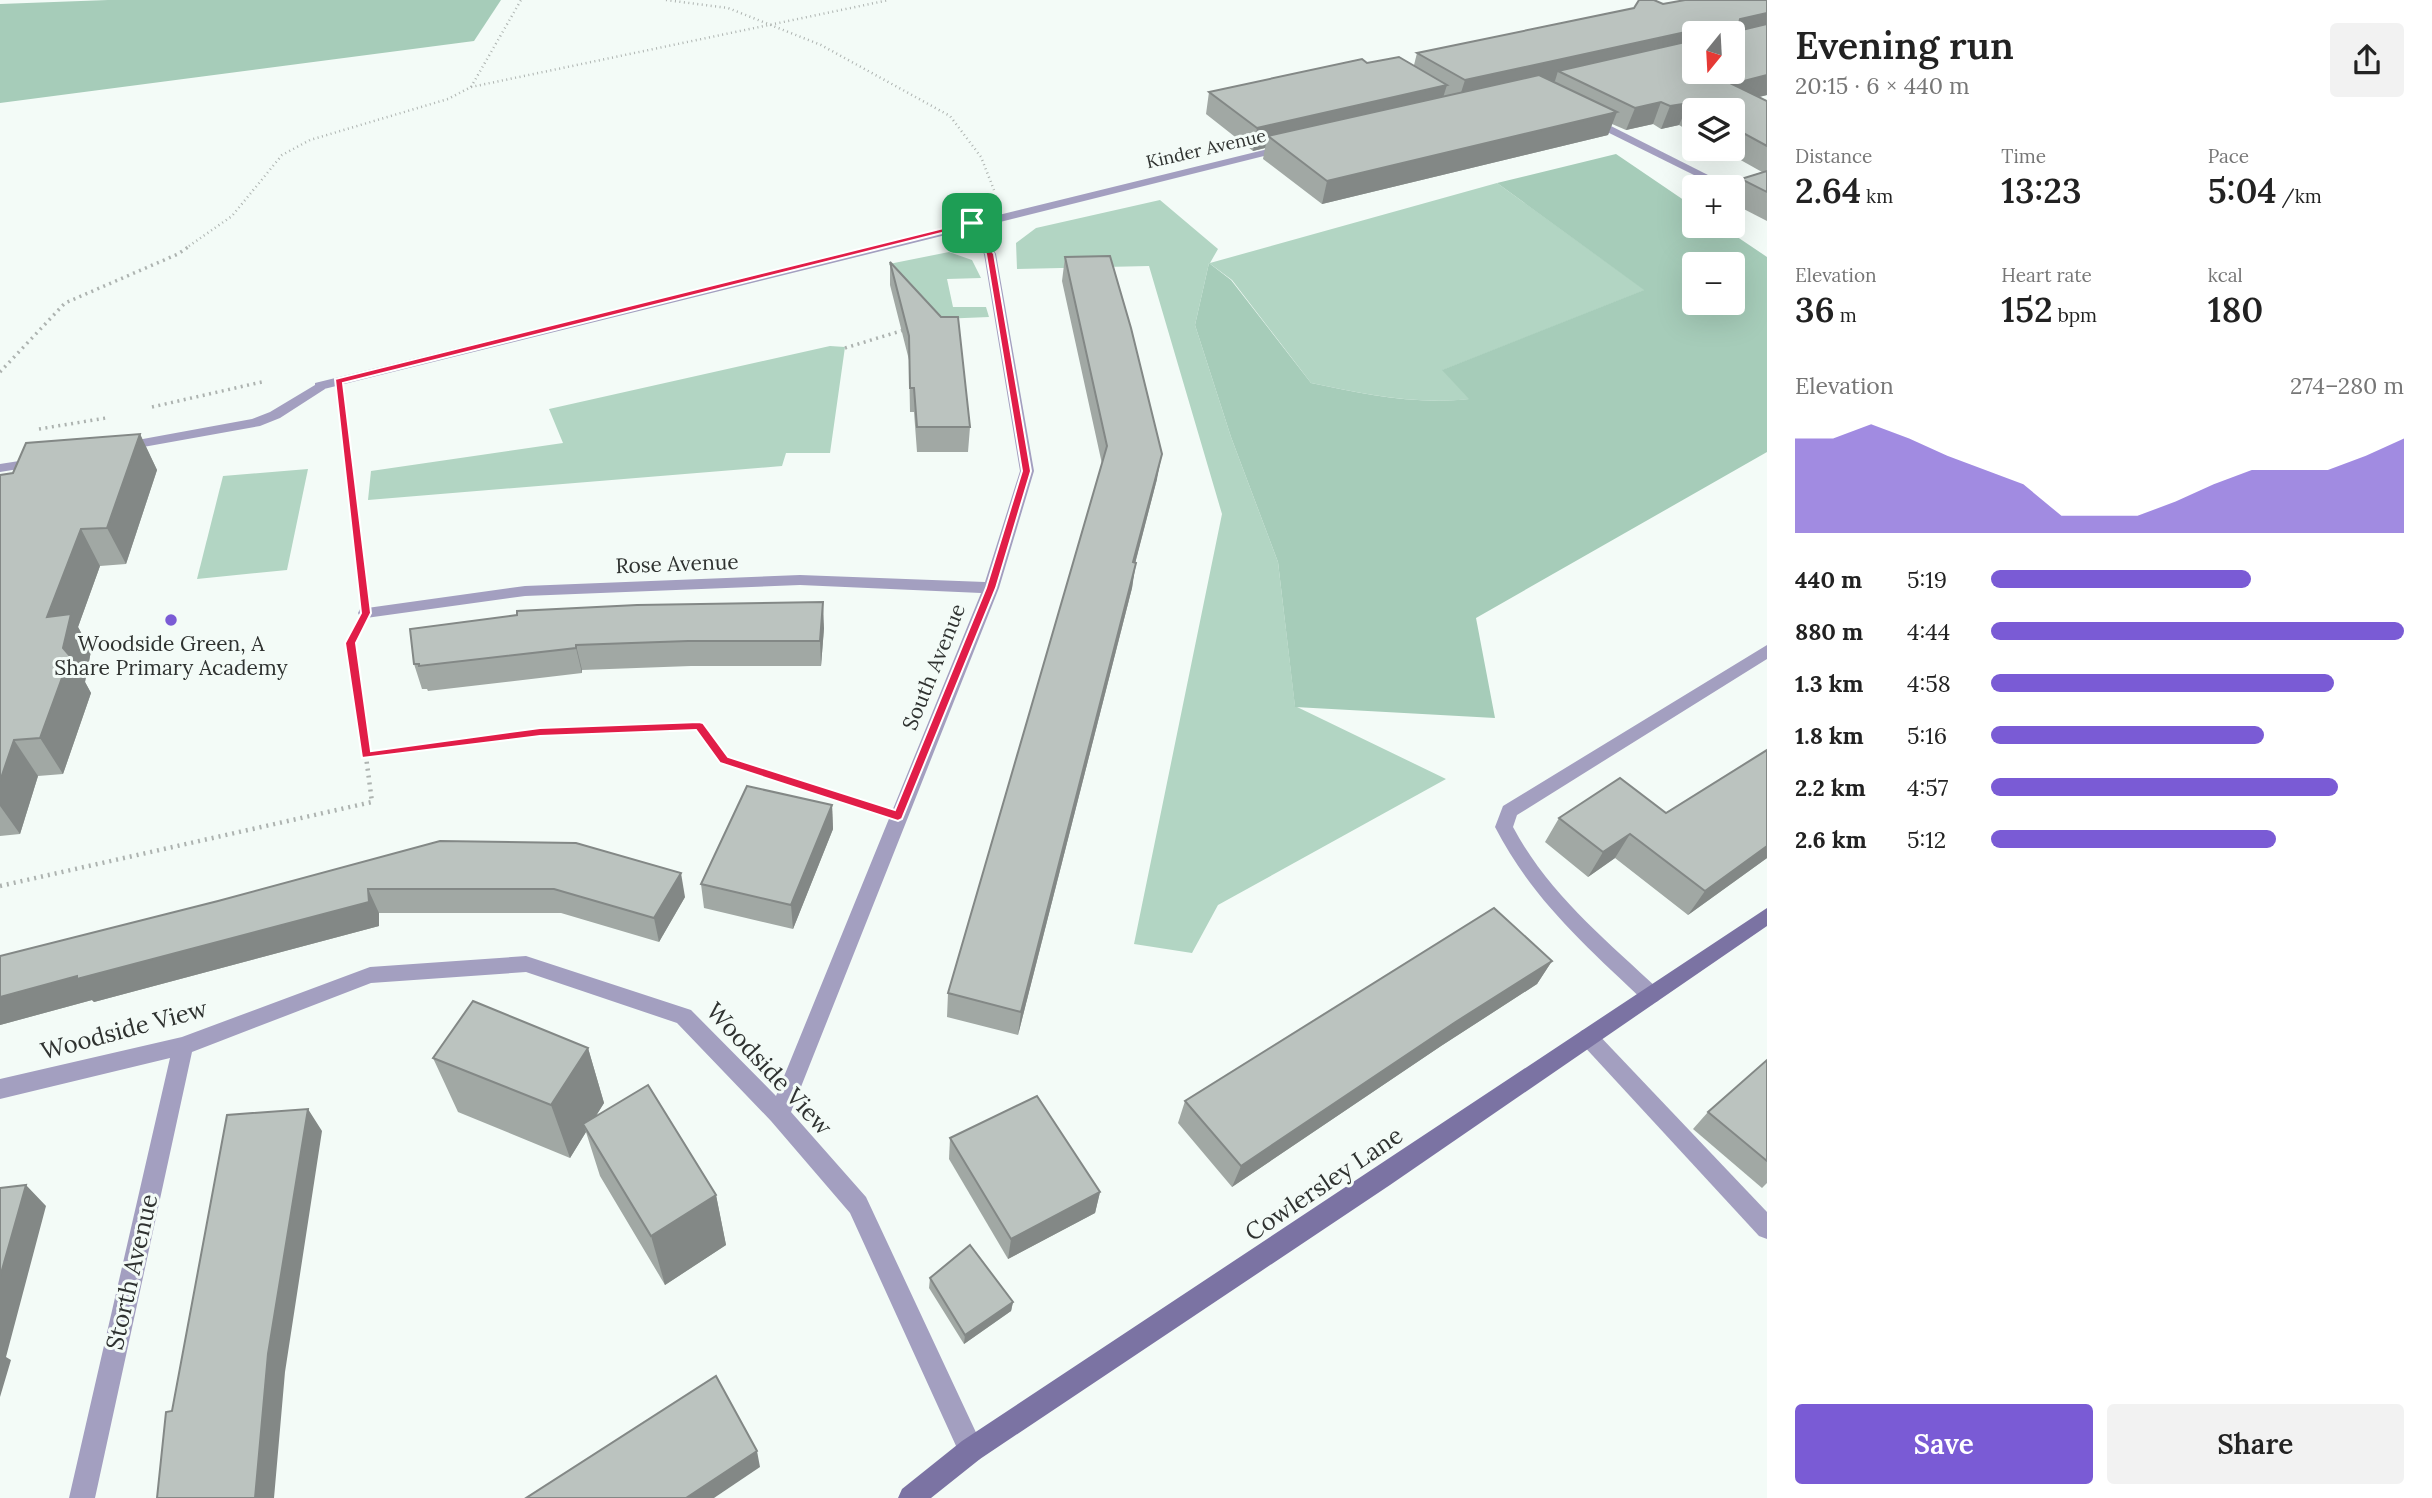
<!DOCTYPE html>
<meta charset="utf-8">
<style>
:root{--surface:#fff;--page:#f2f2f2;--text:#222;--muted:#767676;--accent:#7a5bd5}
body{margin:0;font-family:Lora,serif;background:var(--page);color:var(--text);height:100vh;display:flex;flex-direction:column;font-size:26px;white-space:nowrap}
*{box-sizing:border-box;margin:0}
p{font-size:23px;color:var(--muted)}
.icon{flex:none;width:38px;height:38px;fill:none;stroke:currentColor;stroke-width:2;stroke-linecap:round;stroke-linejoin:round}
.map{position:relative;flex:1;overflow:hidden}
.details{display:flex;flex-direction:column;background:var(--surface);width:665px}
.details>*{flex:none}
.needle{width:46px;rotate:198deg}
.tools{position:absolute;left:1682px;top:21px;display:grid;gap:14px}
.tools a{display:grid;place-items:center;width:63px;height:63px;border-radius:7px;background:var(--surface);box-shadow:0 7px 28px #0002;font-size:35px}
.pin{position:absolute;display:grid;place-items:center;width:60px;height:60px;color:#fff;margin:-30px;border-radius:14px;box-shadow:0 4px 10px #0006}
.round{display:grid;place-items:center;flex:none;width:74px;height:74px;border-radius:7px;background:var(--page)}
.head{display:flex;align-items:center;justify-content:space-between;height:119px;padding:0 28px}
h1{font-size:38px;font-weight:600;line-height:52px}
.figures{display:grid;grid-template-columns:repeat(3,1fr);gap:10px;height:119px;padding:7px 28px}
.figures div{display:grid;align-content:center}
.figures b{font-size:35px;font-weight:600}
.figures small{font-size:19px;font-weight:400}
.figures p{font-size:19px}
.chart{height:196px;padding:14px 28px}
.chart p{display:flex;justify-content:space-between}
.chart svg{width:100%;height:126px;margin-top:7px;fill:var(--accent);opacity:.7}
.button{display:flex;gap:14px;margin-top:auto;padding:14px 28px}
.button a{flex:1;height:80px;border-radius:7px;background:var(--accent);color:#fff;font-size:28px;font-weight:600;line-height:80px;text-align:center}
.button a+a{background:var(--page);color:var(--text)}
ul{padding:0 28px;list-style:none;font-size:23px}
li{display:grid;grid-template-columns:112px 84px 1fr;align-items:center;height:52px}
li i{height:18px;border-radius:9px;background:var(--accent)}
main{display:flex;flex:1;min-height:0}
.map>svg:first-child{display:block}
.green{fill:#b2d5c3}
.forest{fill:#a6ccb9;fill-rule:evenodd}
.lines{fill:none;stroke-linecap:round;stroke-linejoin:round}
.path-far2{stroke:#adb3b0;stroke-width:2.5;stroke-dasharray:1 3.5;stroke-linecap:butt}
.path-far1{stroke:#adb3b0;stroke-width:3.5;stroke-dasharray:2 4.5;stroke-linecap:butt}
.path{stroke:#adb3b0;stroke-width:4.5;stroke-dasharray:2 5;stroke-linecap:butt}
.lane{fill:#a39fc0;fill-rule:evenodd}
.street{fill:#a39fc0;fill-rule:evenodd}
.secondary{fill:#7b73a3;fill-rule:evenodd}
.wall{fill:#a1a8a4;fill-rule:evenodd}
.shaded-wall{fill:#838886}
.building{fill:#bbc3bf;stroke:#838886;stroke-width:2}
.route{fill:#e11d48;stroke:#fff;stroke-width:2;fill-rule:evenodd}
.poi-dot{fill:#7a5bd5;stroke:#f3fbf7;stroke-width:2.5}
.labels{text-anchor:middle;stroke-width:6;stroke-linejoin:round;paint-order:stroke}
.far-street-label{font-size:18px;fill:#2f3230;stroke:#f3fbf7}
.street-label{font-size:21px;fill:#2f3230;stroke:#f3fbf7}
.poi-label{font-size:21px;fill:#2f3230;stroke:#f3fbf7}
.near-street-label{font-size:24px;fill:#2f3230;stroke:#f3fbf7}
</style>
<main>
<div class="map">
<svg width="1767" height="1498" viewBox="0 0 1767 1498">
<rect width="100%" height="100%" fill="#f3fbf7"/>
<g class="green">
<path d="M1497 183 1645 290 1443 370 1470 399C1416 405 1364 394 1311 383L1232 280 1209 263 1195 325 1231 437 1278 562 1295 706 1446 779 1218 905 1192 953 1134 944 1222 514 1149 266 1017 269 1016 243 1036 228 1160 200 1218 249 1210 263Z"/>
<path d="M949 252 972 260 981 278 947 279 953 307H986L989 317 940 319 889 264Z"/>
<path d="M830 346 845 347 830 453H786L782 466 368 500 371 471 563 443 549 409Z"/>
<path d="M308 469 287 570 197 579 223 476Z"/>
</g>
<g class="forest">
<path d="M108 0H501L474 41 0 103V4Z"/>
<path d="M1616 154 1694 207V226H1721L1767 257V452L1476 618 1495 718 1295 707 1278 562 1231 437 1195 325 1209 263 1231 280 1311 383C1364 394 1415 405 1469 399L1442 370 1644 290 1497 183ZM1694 264H1732V303H1694Z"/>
</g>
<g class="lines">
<g class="path-far2">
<path d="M666 0 728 8 821 45 950 116 981 157 994 190"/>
<path d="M471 87 521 0"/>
<path d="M189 246 232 216 282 155 310 140 448 99 471 87 889 0"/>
</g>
<g class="path-far1">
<path d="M845 348 904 330"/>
<path d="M0 372 65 303 178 254 191 245"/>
<path d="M152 407 266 381"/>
<path d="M342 410 360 563"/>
<path d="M39 429 106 418"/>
</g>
<g class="path">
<path d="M360 561 362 582"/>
<path d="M366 755 540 732 699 726 724 760 868 806"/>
<path d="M0 886 372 802 351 643 353 640"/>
</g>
<g class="lane">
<path d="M320 382 325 383V389L280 418 260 426 121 451 114 447 121 443 252 419 270 412Z"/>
<path d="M38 458 43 459 45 462 43 465 0 472V464Z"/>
<path d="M1767 645V659L1517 815 1513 827C1548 893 1605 939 1658 989L1661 995 1658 1001 1651 1004 1644 1001C1586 946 1532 899 1495 827L1503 806Z"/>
<path d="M1588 1028 1595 1031 1767 1212V1239L1759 1236 1581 1043 1578 1037 1581 1031Z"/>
</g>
<g class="street">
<path d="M1587 118H1595L1710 176 1700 178 1587 122Z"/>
<path d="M1288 144 1292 145V149L980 227 996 254 1034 471 999 588 791 1112 866 1197 980 1441 984 1450 980 1459 971 1463 962 1459 850 1213 771 1121 677 1023 526 972 371 983 192 1052 95 1498H69L170 1058 0 1099V1079L182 1037 370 967 526 956 691 1010 776 1096 981 593 800 585 525 596 366 618 360 617 358 613 360 609 525 586 800 575 985 582 1020 471 984 254 970 229 320 390 315 389V383Z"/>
</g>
<path class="secondary" d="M1767 908V926L1390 1185 980 1459 931 1498H898L902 1489 962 1441Z"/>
</g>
<g class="wall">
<path d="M1767 0V95L1759 97 1767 101V221L1732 203V198L1741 179 1762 172 1721 149H1732V110H1694V134L1679 125 1661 129 1653 124 1626 130 1612 124 1608 135 1322 204 1263 159 1265 148 1253 151 1206 114 1209 92 1367 63 1414 65 1417 53 1663 4ZM1694 33H1732L1694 72Z"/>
<path d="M1065 257 1157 479 1135 563 1132 588 1018 1035 947 1017 948 993 1102 464 1062 281Z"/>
<path d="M890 262 970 427 968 452H917L914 412H910L909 360 890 285Z"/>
<path d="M140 434 157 470 126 564 100 566 78 627 91 651 85 682 91 693 63 774 38 776 20 834 0 836V475L13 473Z"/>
<path d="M517 615 824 628 821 666H691L582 670V673L428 691 427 689H422L414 664Z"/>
<path d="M832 805 833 829 793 929 704 908 701 884Z"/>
<path d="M1666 813 1767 858 1688 915 1615 858 1588 877 1545 842 1559 818Z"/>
<path d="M440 841 685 897 659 942 561 913H379V926L94 1002 92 1000 0 1025V956L218 901Z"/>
<path d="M1552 961 1537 984 1441 1046 1232 1187 1178 1123 1185 1101Z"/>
<path d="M588 1048 604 1103 596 1116 716 1195 726 1245 665 1285 600 1176 586 1132 570 1158 458 1112 433 1058Z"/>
<path d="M1767 1060V1183L1762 1188 1693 1129 1708 1112Z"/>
<path d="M950 1138 1100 1192 1095 1213 1008 1259 949 1159Z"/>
<path d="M930 1278 1013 1302 1011 1311 964 1344 929 1288Z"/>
</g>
<g class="shaded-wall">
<path d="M1767 13V31L1732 40 1740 19Z"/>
<path d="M1704 28 1702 33H1694V49L1558 71 1555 81 1458 102 1465 80Z"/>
<path d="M1767 75V95L1722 106 1732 84Z"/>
<path d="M1447 85 1440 107 1268 136 1265 148 1253 151 1257 128Z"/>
<path d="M1661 102 1653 124 1626 130 1635 108Z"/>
<path d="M1689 103 1679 125 1661 129 1670 106Z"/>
<path d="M1617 112 1608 135 1322 204 1327 181Z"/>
<path d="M140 434 157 470 126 564 107 528Z"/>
<path d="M1162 454 1157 479 1129 587 1133 562Z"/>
<path d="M81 529 100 566 78 627 91 651 85 682 91 693 63 774 40 738 47 617Z"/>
<path d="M1136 563 1132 588 1018 1035 1021 1012Z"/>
<path d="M823 602 824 628 821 666 820 641Z"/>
<path d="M576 645 582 670V673L576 648Z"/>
<path d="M14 740 38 776 20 834 0 806V781Z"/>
<path d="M832 805 833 829 793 929 791 905Z"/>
<path d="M1630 834 1615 858 1588 877 1603 852Z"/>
<path d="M1767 846V858L1688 915 1705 891Z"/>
<path d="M681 873 685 897 659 942 654 918Z"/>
<path d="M368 889 379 913V926L94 1002 92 1000 0 1025V997L77 976Z"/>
<path d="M1552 961 1537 984 1441 1046 1232 1187 1241 1166 1454 1023Z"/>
<path d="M588 1048 604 1103 587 1130 583 1124 586 1132 570 1158 551 1105Z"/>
<path d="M308 1109 322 1131 285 1372 274 1498H255L268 1354Z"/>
<path d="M26 1185 46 1206 6 1357 11 1360 0 1397V1277Z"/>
<path d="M1100 1192 1095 1213 1008 1259 1011 1239Z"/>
<path d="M716 1195 726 1245 665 1285 651 1236Z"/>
<path d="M1013 1302 1011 1311 964 1344 965 1335Z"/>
<path d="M757 1451 760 1467 714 1498H686Z"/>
</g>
<g class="building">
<path d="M1639 0H1654L1663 4 1685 0H1767V13L1740 19 1738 28 1742 30 1767 24V75L1732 84 1767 101V146L1732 127V110H1702L1689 103 1670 106 1661 102 1635 108 1558 71 1694 40V72H1732V33H1704V28L1465 80 1417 53 1634 8Z"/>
<path d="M1399 57 1447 85 1257 128 1209 92 1362 59 1367 63Z"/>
<path d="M1539 75 1617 112 1327 181 1268 136Z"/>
<path d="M1767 171V192L1741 179Z"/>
<path d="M1110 256 1131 328 1162 454 1133 562 1136 563 1021 1012 948 993 1107 446 1065 257Z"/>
<path d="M890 262 941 317H958L970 427H917L914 388H910L909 336Z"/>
<path d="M140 434 107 528 81 529 47 617 71 614 63 648 70 656 40 738 14 740 0 781V475L13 473 26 443Z"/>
<path d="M823 602 820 641H688L576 645V648L419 666V664H414L410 629 517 615V611L637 605Z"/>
<path d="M1767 750V846L1705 891 1630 834 1603 852 1559 818 1620 778 1666 813Z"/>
<path d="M747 786 832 805 791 905 701 884Z"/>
<path d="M440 841 576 843 681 873 654 918 554 889H368L369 902 77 979V976L0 997V956L218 901Z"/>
<path d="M1494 908 1552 961 1454 1023 1241 1166 1185 1101Z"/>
<path d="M473 1001 588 1048 551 1105 433 1058Z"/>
<path d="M1767 1060V1161L1708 1112Z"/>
<path d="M648 1085 716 1195 651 1236 583 1124Z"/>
<path d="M1037 1096 1100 1192 1011 1239 950 1138Z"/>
<path d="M308 1109 268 1354 255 1498H157L166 1412 172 1411 227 1115Z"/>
<path d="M26 1185 0 1277V1188Z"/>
<path d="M970 1245 1013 1302 965 1335 930 1278Z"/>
<path d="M716 1376 757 1451 686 1498H526Z"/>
</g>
<path class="route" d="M972 221 994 254 1031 471 996 588 902 819 898 821 720 763 696 730 540 736 362 758 345 643 361 613 335 379ZM970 226 986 254 1022 471 986 588 895 810 728 757 703 723 699 722 540 728 371 751 356 643 371 613 343 383Z"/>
<circle class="poi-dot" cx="171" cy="620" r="7"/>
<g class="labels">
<g class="far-street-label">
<text transform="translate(1206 149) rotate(-13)" y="6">Kinder Avenue</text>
</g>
<g class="street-label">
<text transform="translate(677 564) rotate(-2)" y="7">Rose Avenue</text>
<text transform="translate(934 667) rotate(-68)" y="7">South Avenue</text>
</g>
<g class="poi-label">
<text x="171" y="651">Woodside Green, A<tspan x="171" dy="24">Share Primary Academy</tspan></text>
</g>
<g class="near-street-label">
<text transform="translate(124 1030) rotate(-15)" y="8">Woodside View</text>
<text transform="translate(769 1069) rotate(47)" y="8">Woodside View</text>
<text transform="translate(1324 1184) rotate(-34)" y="8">Cowlersley Lane</text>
<text transform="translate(132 1272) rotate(-77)" y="8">Storth Avenue</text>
</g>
</g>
</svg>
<div class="tools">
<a><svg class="needle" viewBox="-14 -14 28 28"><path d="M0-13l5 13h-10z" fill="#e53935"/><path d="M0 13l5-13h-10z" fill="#767676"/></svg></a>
<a><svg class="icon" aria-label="layers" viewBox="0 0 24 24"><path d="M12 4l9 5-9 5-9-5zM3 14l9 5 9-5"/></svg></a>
<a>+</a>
<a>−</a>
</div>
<div class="pin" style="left:972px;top:223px;background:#1e9e55"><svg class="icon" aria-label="arrive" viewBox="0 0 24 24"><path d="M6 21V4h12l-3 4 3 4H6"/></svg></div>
</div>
<section class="details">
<div class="head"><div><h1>Evening run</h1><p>20:15 · 6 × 440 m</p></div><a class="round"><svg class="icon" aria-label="share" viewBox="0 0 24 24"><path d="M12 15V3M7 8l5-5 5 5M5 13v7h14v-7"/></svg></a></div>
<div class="figures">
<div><p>Distance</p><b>2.64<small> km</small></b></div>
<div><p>Time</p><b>13:23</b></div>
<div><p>Pace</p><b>5:04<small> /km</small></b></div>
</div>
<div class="figures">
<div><p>Elevation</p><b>36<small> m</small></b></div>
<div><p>Heart rate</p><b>152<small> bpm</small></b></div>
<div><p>kcal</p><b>180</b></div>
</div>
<div class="chart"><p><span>Elevation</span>274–280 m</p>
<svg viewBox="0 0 160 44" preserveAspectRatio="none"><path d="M0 44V11L10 11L20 6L30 11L40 17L50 22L60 27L70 38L80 38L90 38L100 33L110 27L120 22L130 22L140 22L150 17L160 11V44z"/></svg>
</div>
<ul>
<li><b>440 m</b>5:19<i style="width:63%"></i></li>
<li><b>880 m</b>4:44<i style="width:100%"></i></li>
<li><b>1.3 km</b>4:58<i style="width:83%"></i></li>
<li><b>1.8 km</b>5:16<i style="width:66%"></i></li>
<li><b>2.2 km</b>4:57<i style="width:84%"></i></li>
<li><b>2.6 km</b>5:12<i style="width:69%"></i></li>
</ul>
<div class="button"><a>Save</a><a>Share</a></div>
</section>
</main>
